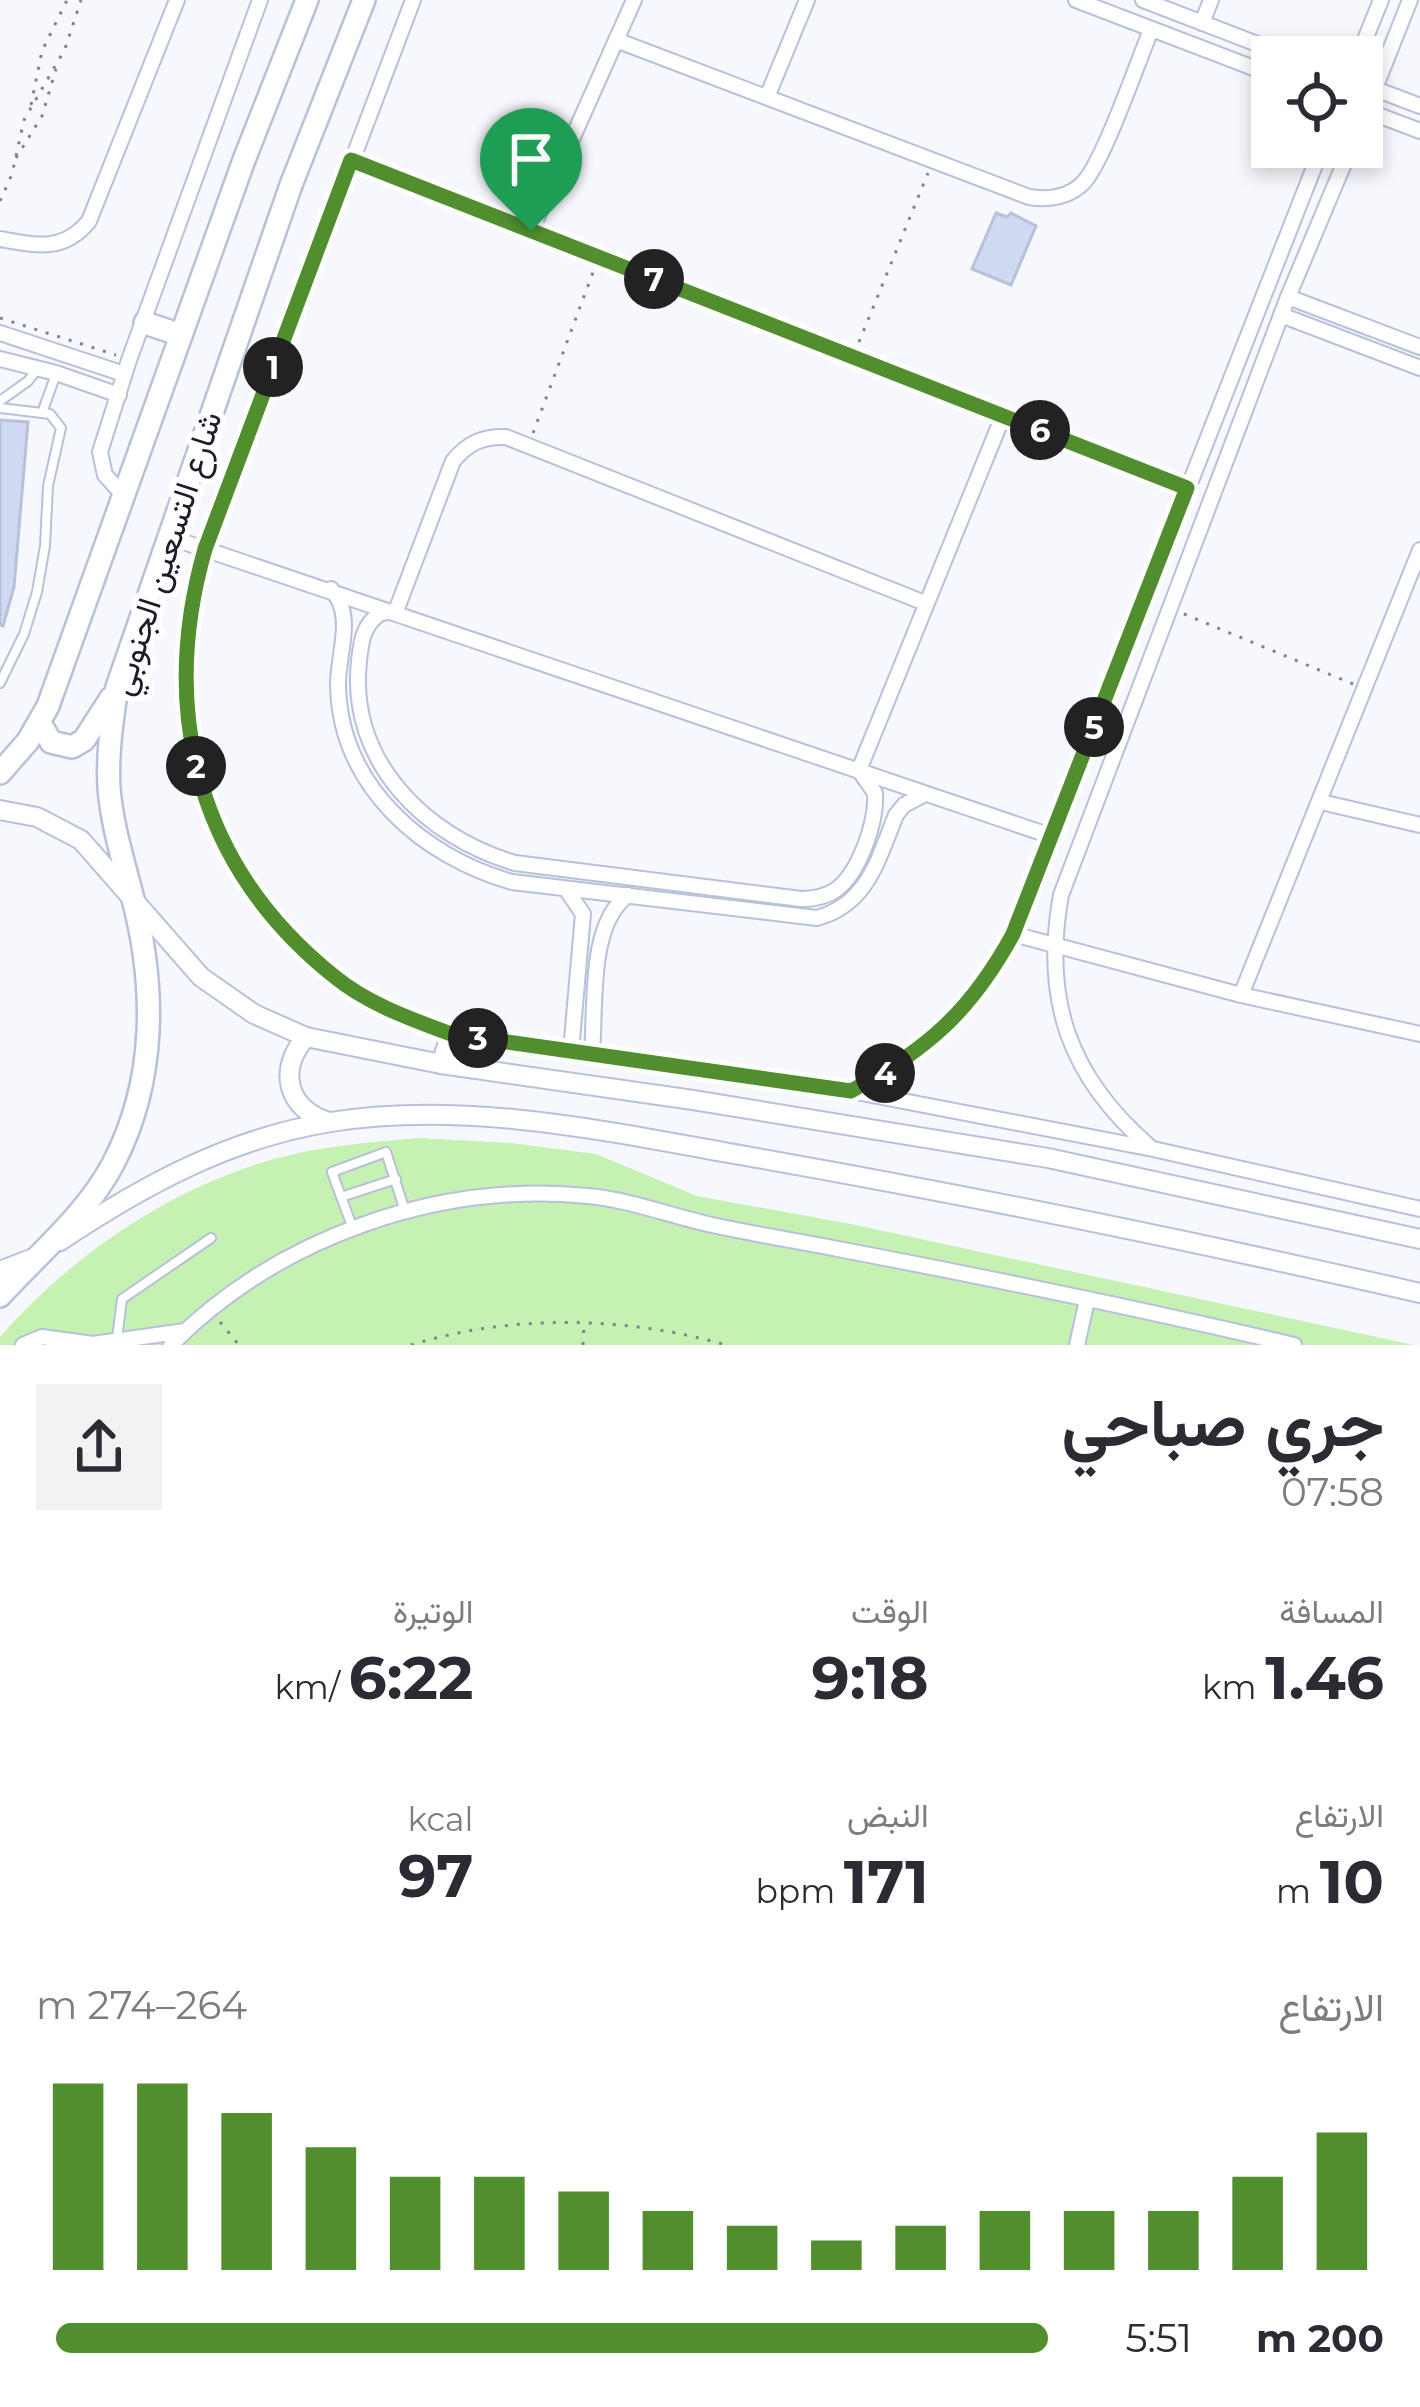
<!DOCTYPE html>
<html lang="ar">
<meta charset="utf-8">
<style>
:root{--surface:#fff;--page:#f2f2f3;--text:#2b2b33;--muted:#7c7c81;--accent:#508e2e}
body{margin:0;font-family:Montserrat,Vazirmatn,sans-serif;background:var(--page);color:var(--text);direction:rtl;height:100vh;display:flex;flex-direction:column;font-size:45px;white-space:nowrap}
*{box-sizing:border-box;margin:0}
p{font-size:39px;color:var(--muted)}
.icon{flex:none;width:66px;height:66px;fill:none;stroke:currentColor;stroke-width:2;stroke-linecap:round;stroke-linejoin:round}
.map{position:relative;height:1345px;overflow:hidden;direction:ltr}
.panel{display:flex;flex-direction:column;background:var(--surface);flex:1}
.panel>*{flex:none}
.fabs{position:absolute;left:1251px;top:36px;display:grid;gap:24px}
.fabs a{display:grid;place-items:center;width:132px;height:132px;border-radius:0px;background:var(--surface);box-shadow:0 6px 18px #0003;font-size:60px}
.pin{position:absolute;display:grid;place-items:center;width:102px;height:102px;color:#fff;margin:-123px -51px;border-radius:50% 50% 50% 0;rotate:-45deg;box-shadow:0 0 12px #0007}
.pin .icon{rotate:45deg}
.km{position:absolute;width:60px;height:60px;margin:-30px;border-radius:50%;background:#222;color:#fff;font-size:33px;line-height:60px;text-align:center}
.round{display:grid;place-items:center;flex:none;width:126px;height:126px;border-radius:0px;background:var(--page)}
.summary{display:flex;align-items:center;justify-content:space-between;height:204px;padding:0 36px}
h1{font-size:66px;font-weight:700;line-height:90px}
.figures{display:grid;grid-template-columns:repeat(3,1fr);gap:18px;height:204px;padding:12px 36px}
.figures div{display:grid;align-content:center}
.figures b{font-size:60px;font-weight:700}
.figures small{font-size:33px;font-weight:400}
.figures p{font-size:33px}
.chart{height:336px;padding:24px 36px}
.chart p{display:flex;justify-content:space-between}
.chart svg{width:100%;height:216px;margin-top:12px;stroke:var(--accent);stroke-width:6}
ul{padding:0 36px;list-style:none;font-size:39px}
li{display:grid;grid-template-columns:192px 144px 1fr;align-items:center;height:90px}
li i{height:30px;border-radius:15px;background:var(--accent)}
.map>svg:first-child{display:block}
.green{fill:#c5f1b2}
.building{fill:#d0d9f2;stroke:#b7c1d9;stroke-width:3}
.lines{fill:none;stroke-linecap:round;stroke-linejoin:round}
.lane-casing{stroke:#b8c1d9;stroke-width:12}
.street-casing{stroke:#b8c1d9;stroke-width:18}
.secondary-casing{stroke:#b8c1d9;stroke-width:22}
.primary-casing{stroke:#b8c1d9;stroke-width:26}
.path{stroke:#81848b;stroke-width:3;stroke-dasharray:3 9;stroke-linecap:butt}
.lane{stroke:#fff;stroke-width:8}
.street{stroke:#fff;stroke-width:14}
.secondary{stroke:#fff;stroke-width:18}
.primary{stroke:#fff;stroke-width:21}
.route-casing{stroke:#fff;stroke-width:24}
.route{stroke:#508e2e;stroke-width:15}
.labels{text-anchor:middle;stroke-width:12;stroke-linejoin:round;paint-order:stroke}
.street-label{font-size:33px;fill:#1a1e27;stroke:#fff}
</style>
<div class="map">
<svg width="1420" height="1345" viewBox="0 0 1420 1345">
<rect width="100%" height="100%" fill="#f6f8fd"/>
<path class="green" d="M419 1138 511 1143 596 1154 697 1196 851 1224 1414 1345H0V1337C72 1255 168 1189 274 1159 320 1146 371 1142 419 1138Z"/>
<g class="building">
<path d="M996 213 1007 217 1011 213 1036 226 1011 285 972 269Z"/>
<path d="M0 420 28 422 14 587 3 626 0 625Z"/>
</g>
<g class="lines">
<defs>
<g id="lane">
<path d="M0 401 28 381 38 368"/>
<path d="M0 408 50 414 61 428 48 486 45 546 37 592 24 634 0 683"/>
<path d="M42 413 56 374"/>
<path d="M341 1197 396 1179"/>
<path d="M353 1229 332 1172 386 1152 405 1211"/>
<path d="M117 1339 122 1299 211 1238"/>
</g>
<g id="street">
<path d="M413 0 205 549C158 713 198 869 335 977 369 1004 411 1018 451 1033L851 1091 1153 1149 1420 1209"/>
<path d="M1076 0 1272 75"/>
<path d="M1143 0 1291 57"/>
<path d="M1202 23 1211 0"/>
<path d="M616 40 1029 197C1048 200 1067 198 1082 184 1102 166 1138 61 1151 30"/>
<path d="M1358 57 1381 0"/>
<path d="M1362 84 1420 106"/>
<path d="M767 97 807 0"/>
<path d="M1362 109 1420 131"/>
<path d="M1362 121 1410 0"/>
<path d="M351 160 1187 488"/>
<path d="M531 231 634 0"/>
<path d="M0 239C35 245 63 253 89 221L177 0"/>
<path d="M1288 297 1420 347"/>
<path d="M1281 315 1420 368"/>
<path d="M0 333 124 374"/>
<path d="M0 359 56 373 119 395"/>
<path d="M124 496 105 475 100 452 129 360 260 0"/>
<path d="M166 536 1051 836"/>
<path d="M331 589C356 615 337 655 338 687 341 787 423 857 512 882L817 918C868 904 878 859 896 815L904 805 925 794"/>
<path d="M925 603 506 437C483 436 468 443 453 461L396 611 381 613C363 624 361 642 359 661 348 762 426 837 515 863L801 899C814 899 826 897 837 889 860 871 877 821 875 793L859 770 1003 416"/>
<path d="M1321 802 1420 825"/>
<path d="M566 889 583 914 571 1051"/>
<path d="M1013 934 1241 995 1420 1034"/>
<path d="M1241 995 1420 550"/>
<path d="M592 1052C596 1005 588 924 628 895"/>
<path d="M852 1090C928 1049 971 1011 1013 934L1322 147"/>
<path d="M1149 1146C1069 1077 1042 999 1061 895L1288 297 1351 147"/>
<path d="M23 1345 42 1337 93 1344 185 1331"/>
<path d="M171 1345C277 1238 437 1181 588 1196 630 1200 671 1216 712 1225 754 1234 796 1241 838 1249 990 1278 1142 1309 1294 1345"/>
<path d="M1077 1345 1087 1300"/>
</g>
<g id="secondary">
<path d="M0 810 37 817 81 840 201 977 254 1014 306 1037 441 1064 693 1100 1048 1158 1420 1239"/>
<path d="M306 1037C277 1070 287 1109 329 1122"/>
<path d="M441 1064 451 1033"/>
<path d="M60 1241C144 1185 230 1138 331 1122 473 1099 623 1135 763 1159 983 1198 1202 1243 1420 1293"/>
<path d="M0 1271 31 1259"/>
</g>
<g id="primary">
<path d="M145 323 181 335"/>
<path d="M40 723 51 742 72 747 84 740 111 698"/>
<path d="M0 773 28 741 48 706 244 160 307 0"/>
<path d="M0 1296C39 1253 86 1215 113 1164 157 1080 156 985 132 895 123 860 112 825 109 788 107 754 112 721 117 687L291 185 364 0"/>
</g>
</defs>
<use href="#lane" class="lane-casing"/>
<use href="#street" class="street-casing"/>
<use href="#secondary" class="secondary-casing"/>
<use href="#primary" class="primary-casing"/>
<g class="path">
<path d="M31 105 42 51 67 0"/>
<path d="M16 158 42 116 56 69"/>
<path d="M0 201 12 174 24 120 65 49 81 0"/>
<path d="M0 318 116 355"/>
<path d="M859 342 928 173"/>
<path d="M533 433 595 267"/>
<path d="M1184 614 1353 684"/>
<path d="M220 1322 239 1345"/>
<path d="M411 1345C510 1314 626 1316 726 1345"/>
<path d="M583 1345 584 1323"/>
</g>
<use href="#lane" class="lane"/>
<use href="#street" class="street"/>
<use href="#secondary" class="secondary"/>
<use href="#primary" class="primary"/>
</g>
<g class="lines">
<defs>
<path id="route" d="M351 160 1187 488 1013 934C971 1011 928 1049 851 1091L451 1034C411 1019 368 1004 335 977 199 869 158 714 205 549Z"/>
</defs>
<use href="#route" class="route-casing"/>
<use href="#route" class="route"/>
</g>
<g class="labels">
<g class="street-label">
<text transform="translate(165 553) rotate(-72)" y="12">شارع التسعين الجنوبي</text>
</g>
</g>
</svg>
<div class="fabs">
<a><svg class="icon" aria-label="locate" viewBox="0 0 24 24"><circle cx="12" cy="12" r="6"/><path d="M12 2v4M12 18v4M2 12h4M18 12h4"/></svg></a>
</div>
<div class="pin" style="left:531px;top:231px;background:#1e9e55"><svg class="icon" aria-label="arrive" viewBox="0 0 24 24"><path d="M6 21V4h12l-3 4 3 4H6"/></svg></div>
<b class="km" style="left:273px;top:367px">1</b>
<b class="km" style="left:196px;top:766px">2</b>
<b class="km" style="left:478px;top:1038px">3</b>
<b class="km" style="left:885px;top:1073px">4</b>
<b class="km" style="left:1094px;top:727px">5</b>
<b class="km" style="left:1040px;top:430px">6</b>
<b class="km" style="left:654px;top:279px">7</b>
</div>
<section class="panel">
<div class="summary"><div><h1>جري صباحي</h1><p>07:58</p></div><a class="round"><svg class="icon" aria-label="share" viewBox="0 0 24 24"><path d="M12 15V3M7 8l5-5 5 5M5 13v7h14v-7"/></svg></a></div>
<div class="figures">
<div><p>المسافة</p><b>1.46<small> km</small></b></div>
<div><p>الوقت</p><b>9:18</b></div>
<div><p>الوتيرة</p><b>6:22<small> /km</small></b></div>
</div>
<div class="figures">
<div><p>الارتفاع</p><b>10<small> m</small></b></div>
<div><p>النبض</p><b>171<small> bpm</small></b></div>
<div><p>kcal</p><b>97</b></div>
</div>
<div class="chart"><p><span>الارتفاع</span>264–274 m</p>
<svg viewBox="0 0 160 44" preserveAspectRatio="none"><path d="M5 44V6M15 44V6M25 44V12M35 44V19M45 44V25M55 44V25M65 44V28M75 44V32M85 44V35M95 44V38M105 44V35M115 44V32M125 44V32M135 44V32M145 44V25M155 44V16"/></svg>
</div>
<ul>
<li><b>200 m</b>5:51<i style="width:98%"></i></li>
</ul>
</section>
